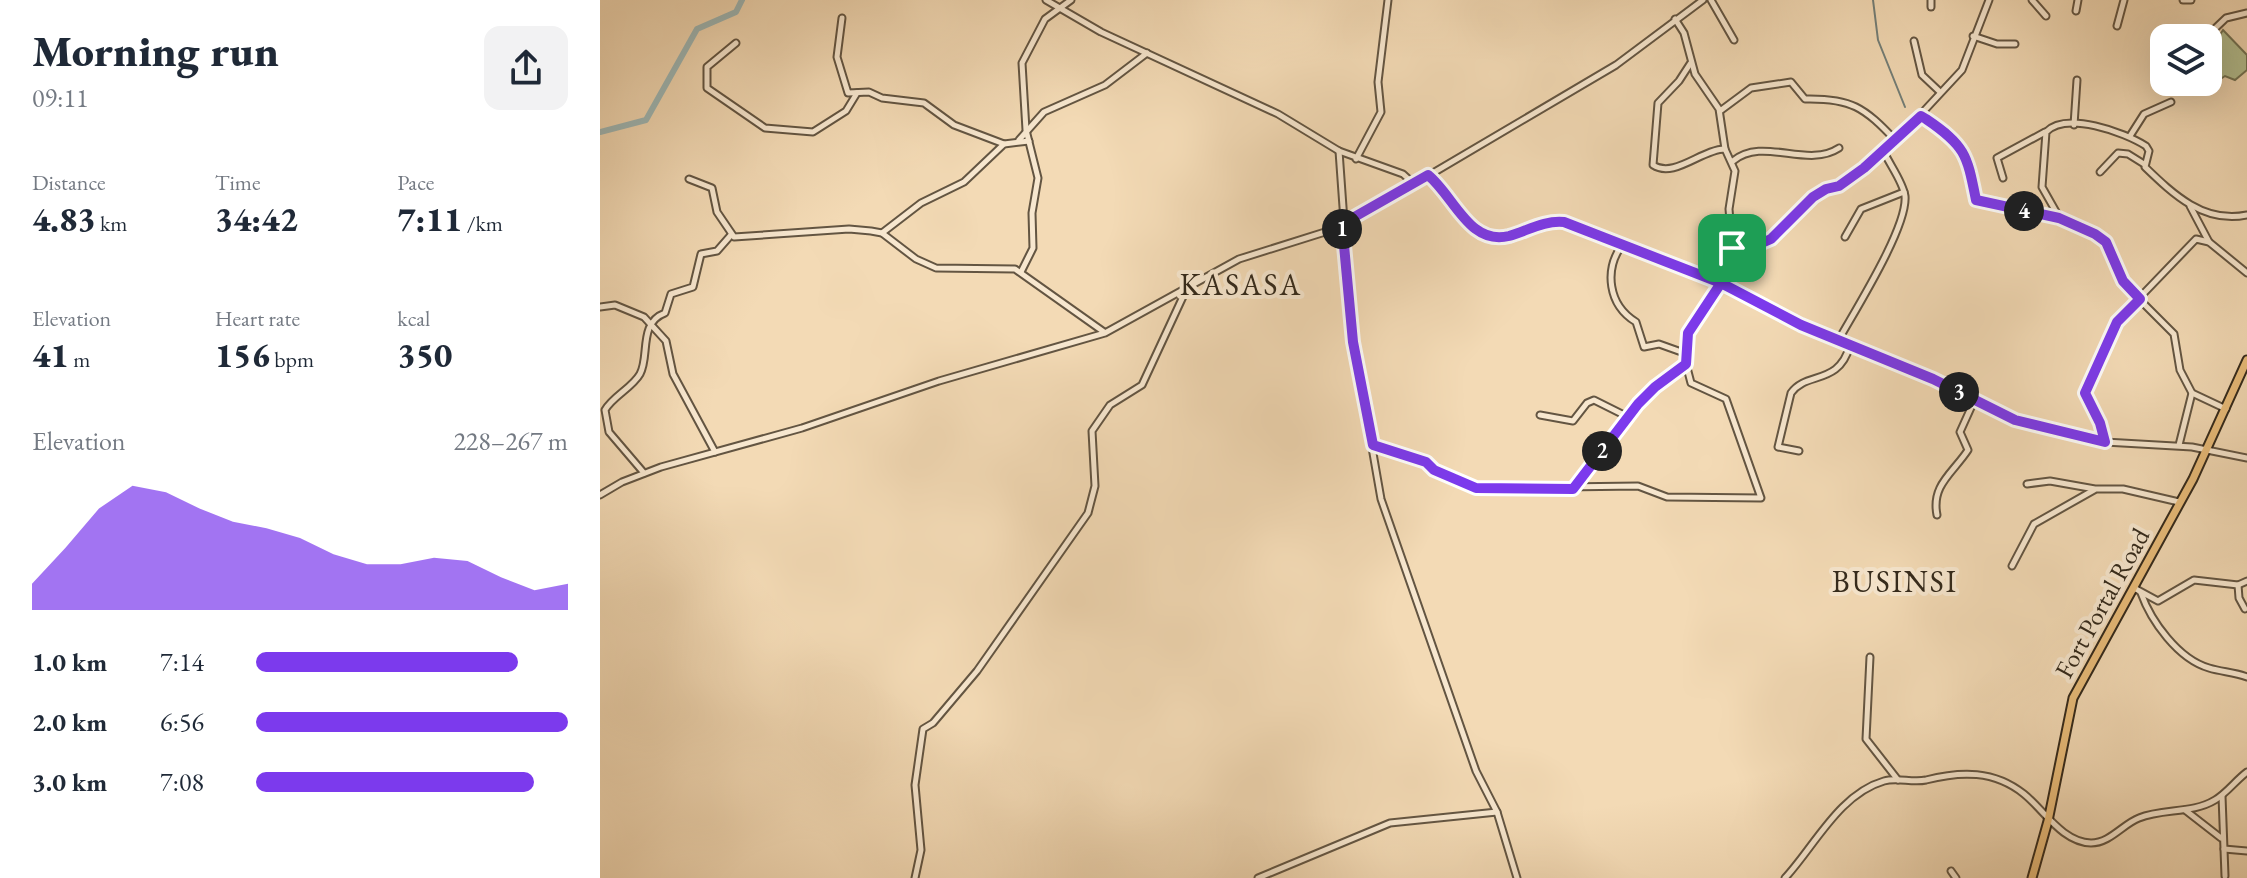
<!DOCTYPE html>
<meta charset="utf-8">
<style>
:root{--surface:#fff;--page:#f2f2f3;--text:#1f2937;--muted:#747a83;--accent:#7c3aed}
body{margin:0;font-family:"EB Garamond",serif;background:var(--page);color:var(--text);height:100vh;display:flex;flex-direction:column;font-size:30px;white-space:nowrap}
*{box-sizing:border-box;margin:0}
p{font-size:26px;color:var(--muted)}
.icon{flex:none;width:44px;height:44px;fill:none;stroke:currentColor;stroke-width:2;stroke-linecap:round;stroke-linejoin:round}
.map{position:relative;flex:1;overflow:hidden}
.sheet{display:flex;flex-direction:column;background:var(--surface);width:600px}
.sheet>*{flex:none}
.fabs{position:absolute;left:1550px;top:24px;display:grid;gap:16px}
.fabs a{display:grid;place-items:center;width:72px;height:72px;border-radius:16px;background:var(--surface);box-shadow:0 8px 32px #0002;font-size:40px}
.pin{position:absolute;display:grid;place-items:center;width:68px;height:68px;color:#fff;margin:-34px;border-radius:16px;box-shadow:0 4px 12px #0006}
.km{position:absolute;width:40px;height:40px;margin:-20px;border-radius:50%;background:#222;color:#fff;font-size:22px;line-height:40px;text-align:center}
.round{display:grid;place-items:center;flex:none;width:84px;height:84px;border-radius:16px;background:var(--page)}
.summary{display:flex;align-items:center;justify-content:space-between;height:136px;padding:0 32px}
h1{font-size:44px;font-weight:800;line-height:60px}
.figures{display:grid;grid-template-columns:repeat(3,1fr);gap:12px;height:136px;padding:8px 32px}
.figures div{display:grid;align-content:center}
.figures b{font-size:34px;font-weight:800}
.figures small{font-size:22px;font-weight:400}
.figures p{font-size:22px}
.chart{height:224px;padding:16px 32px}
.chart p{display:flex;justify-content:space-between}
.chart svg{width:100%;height:144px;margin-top:8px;fill:var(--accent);opacity:.7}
ul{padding:0 32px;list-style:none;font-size:26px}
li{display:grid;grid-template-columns:128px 96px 1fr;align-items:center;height:60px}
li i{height:20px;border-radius:10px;background:var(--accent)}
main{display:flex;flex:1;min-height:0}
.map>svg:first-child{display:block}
.green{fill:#b5c192;stroke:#747556;stroke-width:2}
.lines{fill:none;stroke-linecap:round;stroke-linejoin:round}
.stream{stroke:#737f79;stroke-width:2}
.river{stroke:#9eb8b7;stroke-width:6}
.minor-casing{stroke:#635542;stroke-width:9}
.major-casing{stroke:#33291b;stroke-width:11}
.minor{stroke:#f7e7cf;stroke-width:5}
.major{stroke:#eabd7a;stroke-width:7}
.route-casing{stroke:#fff;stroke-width:16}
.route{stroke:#7c3aed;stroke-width:10}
.labels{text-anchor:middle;stroke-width:8;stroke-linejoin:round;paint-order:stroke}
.street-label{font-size:26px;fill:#33291b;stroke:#f7e7cf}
.quarter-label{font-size:30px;letter-spacing:2px;fill:#33291b;stroke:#f7e7cf}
</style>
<main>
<section class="sheet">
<div class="summary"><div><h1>Morning run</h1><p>09:11</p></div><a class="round"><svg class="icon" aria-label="share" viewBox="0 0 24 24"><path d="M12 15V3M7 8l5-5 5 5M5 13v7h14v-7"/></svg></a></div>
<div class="figures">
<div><p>Distance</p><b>4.83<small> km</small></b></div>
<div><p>Time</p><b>34:42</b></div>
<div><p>Pace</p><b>7:11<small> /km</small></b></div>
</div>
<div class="figures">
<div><p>Elevation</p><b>41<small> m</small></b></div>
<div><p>Heart rate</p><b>156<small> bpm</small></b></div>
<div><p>kcal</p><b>350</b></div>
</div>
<div class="chart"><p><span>Elevation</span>228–267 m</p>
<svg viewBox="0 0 160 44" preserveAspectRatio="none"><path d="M0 44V36L10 25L20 13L30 6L40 8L50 13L60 17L70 19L80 22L90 27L100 30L110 30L120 28L130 29L140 34L150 38L160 36V44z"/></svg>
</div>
<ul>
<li><b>1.0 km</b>7:14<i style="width:84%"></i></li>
<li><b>2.0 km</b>6:56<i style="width:100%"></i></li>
<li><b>3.0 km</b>7:08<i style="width:89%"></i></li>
</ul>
</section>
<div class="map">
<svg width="1647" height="878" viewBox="0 0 1647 878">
<rect width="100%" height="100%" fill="#f3dab5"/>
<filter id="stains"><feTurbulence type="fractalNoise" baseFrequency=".0025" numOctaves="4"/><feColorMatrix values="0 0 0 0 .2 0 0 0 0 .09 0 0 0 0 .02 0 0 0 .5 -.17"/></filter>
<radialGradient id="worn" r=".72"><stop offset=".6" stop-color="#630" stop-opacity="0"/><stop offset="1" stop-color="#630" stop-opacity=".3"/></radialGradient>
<path class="green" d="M1623 30 1647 55V70L1635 80 1625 76 1616 82 1608 75V53Z"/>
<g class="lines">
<path class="stream" d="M1273 0 1278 40 1305 107"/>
<path class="river" d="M0 132 46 120 97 29 136 12 142 0"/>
<defs>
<g id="minor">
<path d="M446 0 501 32 678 114 739 151 803 174 814 184"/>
<path d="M1111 0 1134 40"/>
<path d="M1331 0V7"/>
<path d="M1432 0 1446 16"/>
<path d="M1583 0H1591"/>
<path d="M1476 11 1478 0"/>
<path d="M242 18 237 57 248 93 269 92 282 98 324 103 354 125 404 144"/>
<path d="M1517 26 1524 0"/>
<path d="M1373 36 1397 44H1415"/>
<path d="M1605 38 1626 18 1647 13"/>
<path d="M1314 41 1322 75 1339 91"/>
<path d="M136 43 107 67V88L165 128 213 132 246 111 257 93"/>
<path d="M1090 64 1079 81 1058 103 1053 165C1074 179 1102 149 1125 149"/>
<path d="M1120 111 1151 88 1191 82 1205 99C1251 98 1264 107 1296 141"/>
<path d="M1321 116C1366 138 1367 157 1376 200L1459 218 1505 241 1524 284 1574 334 1580 370 1592 393 1579 445"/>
<path d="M1474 125 1477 80"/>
<path d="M1530 136 1544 114 1571 102"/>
<path d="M419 140 444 112 505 85 547 53"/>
<path d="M739 151 752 333 781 499 876 771 897 812 917 878"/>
<path d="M756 159 781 112 778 82 788 0"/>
<path d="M1133 161C1163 136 1207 169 1239 148"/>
<path d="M1500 172 1518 153 1528 154 1544 164"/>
<path d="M828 175 884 235 905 237 951 222 969 223 1121 283 1201 325 1333 379 1428 425 1505 442 1592 447 1647 458"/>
<path d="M1403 178 1397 158 1445 132"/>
<path d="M89 179 112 188 117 212 134 237 249 229 271 231 282 233 316 259 336 268 415 269 504 332"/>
<path d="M1590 206 1609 242"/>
<path d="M1459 217 1442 187 1446 132C1466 111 1524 132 1546 146L1549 151 1545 167C1573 194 1604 224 1647 215"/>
<path d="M282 233 321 203 364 182 404 144 429 141"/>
<path d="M1245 237 1261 209 1304 192"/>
<path d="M1022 245C1004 270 1008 305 1036 322L1044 347 1059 344 1087 354"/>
<path d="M1132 248 1167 242 1217 194 1239 186 1296 141 1362 70 1389 0"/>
<path d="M421 272 433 248 432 213 438 178 426 130 422 63 445 19 471 0"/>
<path d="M0 307 15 305 44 317 66 341 73 374 115 452"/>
<path d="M1238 341C1254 312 1308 227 1305 196 1303 182 1290 165 1284 152"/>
<path d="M1592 393 1626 409"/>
<path d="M940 415 973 421 987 403 994 400 1028 417"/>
<path d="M1505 442 1500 423 1485 393 1521 317 1596 239 1609 242 1647 273"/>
<path d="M773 445 826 462 834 470 876 488 1038 486 1067 497 1161 498 1126 399 1091 383 1086 364 1087 338 1126 277 1132 246 1129 209 1135 171 1125 149 1119 109 1095 74 1084 33 1075 19"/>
<path d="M1199 451 1178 447 1191 393C1206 371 1239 386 1250 345"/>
<path d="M44 473 9 432 5 410C13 396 32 388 40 374 50 356 38 323 65 313L71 294 93 287 101 254 117 251 131 235"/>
<path d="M1427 484 1450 481 1495 489H1523L1579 502"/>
<path d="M974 488 1038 404 1055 387 1086 364"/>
<path d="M0 495 22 482 61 467 202 428 339 381 505 333 639 259 725 232 794 196 1016 65 1103 0"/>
<path d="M1337 515C1331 485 1353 473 1368 450L1360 432 1374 401"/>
<path d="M1412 566 1434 524 1494 490"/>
<path d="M1638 585 1639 598 1645 609"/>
<path d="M1534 588 1558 601 1594 580 1638 585 1647 581"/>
<path d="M1541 593C1551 621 1578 659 1609 668 1622 672 1634 672 1647 677"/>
<path d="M1270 657 1266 739 1298 780"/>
<path d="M1622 796 1625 876"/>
<path d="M1585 810 1621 838"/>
<path d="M1624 849 1647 851"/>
<path d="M1351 871 1356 878"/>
<path d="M315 878 321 850 315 785 323 729 333 723 377 671 488 513 495 486 492 431 510 405 542 385 587 288"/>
<path d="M658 878 790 823 897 812"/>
<path d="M1185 878C1214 847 1239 794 1284 781 1297 777 1312 783 1326 780 1361 771 1394 770 1424 794 1444 810 1462 842 1491 843 1510 843 1523 824 1539 818 1563 808 1592 814 1615 800 1627 793 1636 780 1647 772"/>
</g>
<path id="major" d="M1432 878 1448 821 1473 698 1593 479 1647 360"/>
</defs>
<use href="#minor" class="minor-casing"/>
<use href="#major" class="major-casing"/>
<use href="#minor" class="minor"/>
<use href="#major" class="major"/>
</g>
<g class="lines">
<defs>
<path id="route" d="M1132 248 1126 277 1121 283 964 222C944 220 927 231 909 236 869 246 854 196 828 175L742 224 753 342 773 445 826 462 834 470 876 488 973 489 1038 404 1055 387 1086 364 1088 333 1121 283 1201 325 1333 379 1415 420 1505 442 1500 423 1485 393 1517 322 1540 299 1523 281 1506 242 1495 234 1459 218 1376 200C1367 155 1366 146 1326 119L1321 116 1264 168 1239 186 1226 189 1213 197 1171 239 1157 245 1132 248"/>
</defs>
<use href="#route" class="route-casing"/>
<use href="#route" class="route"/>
</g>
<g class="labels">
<g class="street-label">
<text transform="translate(1502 603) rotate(-61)" y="9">Fort Portal Road</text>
</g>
<g class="quarter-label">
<text x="641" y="295">KASASA</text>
<text x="1295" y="592">BUSINSI</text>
</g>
</g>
<rect width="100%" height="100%" filter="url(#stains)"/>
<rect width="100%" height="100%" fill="url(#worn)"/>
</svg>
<div class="fabs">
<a><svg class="icon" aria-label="layers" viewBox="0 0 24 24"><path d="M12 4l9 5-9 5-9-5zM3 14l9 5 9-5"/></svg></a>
</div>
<div class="pin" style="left:1132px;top:248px;background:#1e9e55"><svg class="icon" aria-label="arrive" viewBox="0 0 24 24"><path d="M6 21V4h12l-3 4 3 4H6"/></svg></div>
<b class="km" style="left:742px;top:229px">1</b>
<b class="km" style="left:1002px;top:451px">2</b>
<b class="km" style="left:1359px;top:392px">3</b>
<b class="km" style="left:1424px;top:211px">4</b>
</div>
</main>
